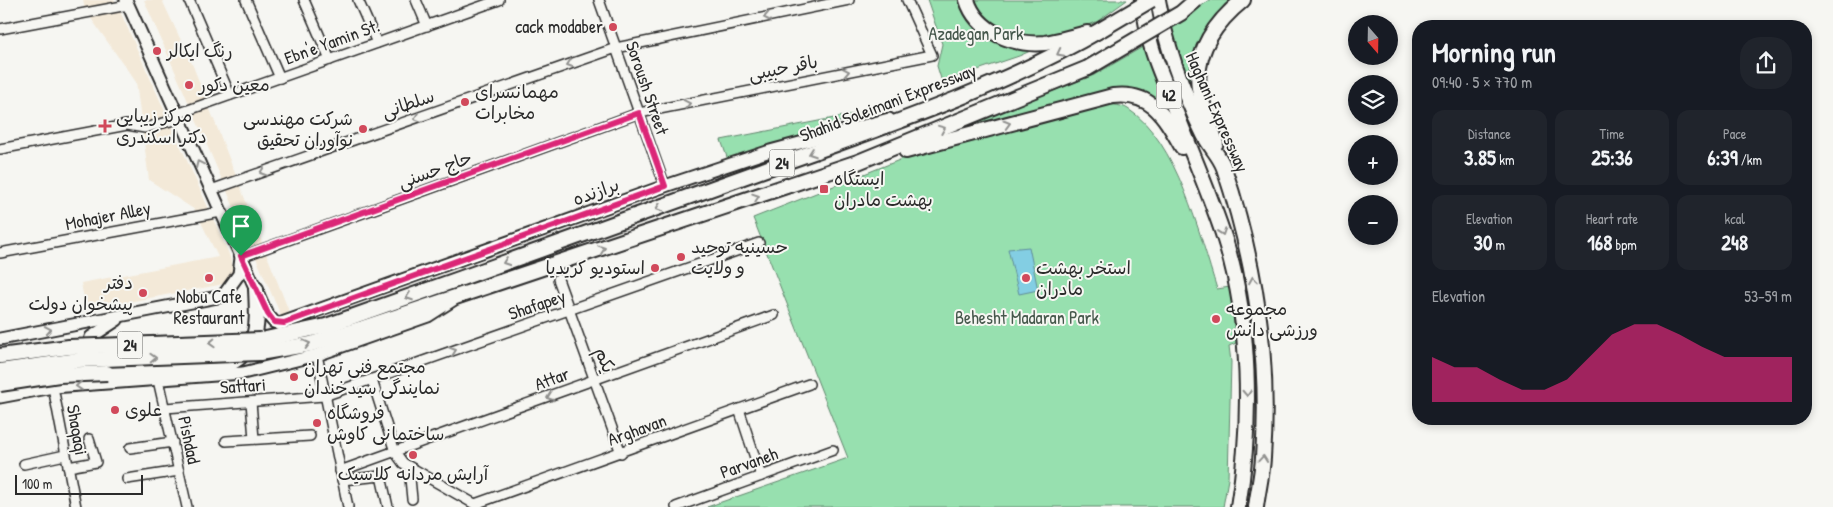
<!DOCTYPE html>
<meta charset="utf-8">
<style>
:root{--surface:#171b24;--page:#20242c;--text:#f1f3f6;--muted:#9ea1a6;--accent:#db2777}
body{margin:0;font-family:"Patrick Hand","Playpen Sans Arabic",sans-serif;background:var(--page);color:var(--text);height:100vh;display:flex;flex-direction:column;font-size:19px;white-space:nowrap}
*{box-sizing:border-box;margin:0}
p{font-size:16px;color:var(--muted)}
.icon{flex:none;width:28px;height:28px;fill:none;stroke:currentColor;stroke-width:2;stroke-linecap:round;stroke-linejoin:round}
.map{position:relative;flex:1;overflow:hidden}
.sheet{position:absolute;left:1412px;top:20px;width:400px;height:405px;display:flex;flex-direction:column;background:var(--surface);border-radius:20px;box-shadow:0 2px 8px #0003}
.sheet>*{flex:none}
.needle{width:32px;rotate:160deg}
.controls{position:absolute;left:1348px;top:15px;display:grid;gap:10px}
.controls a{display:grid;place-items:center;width:50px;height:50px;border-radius:50%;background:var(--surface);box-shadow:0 2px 8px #0003;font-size:25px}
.scale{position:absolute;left:15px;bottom:12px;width:128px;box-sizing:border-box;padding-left:5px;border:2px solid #2b2b2b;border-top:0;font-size:14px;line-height:18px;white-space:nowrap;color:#2b2b2b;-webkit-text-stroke:4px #f6f6f2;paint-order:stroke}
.pin{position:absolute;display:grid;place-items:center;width:42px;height:42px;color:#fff;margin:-51px -21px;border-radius:50% 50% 50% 0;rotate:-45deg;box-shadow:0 0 5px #0007}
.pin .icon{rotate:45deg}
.round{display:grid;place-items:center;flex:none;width:52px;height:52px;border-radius:20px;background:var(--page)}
.overview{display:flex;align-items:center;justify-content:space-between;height:85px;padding:0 20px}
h1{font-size:28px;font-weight:800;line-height:38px}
.metrics{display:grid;grid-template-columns:repeat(3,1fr);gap:8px;height:85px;padding:5px 20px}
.metrics div{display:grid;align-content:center;border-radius:12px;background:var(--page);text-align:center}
.metrics b{font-size:21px;font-weight:800}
.metrics small{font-size:14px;font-weight:400}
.metrics p{font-size:14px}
.chart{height:140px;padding:10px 20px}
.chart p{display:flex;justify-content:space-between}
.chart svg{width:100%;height:90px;margin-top:5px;fill:var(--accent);opacity:.7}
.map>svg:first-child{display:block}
.built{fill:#f3e9d8}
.green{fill:#97e0af;stroke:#61866d}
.water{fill:#83cee3;stroke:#608d99}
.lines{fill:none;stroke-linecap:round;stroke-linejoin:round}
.minor-casing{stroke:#2b2b2b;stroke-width:12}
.secondary-casing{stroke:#2b2b2b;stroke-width:15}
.trunk-casing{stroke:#2b2b2b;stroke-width:18}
.minor{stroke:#f6f6f2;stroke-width:9}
.secondary{stroke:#f6f6f2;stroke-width:11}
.trunk{stroke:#f6f6f2;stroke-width:14}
.trunk-bridge-casing{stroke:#2b2b2b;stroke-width:18;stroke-linecap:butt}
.trunk-bridge{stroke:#f6f6f2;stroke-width:14}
.oneway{stroke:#90908e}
.route-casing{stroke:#fff;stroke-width:10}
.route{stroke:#db2777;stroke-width:6}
.poi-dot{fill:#d1495b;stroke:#f6f6f2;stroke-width:2}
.labels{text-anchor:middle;stroke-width:4;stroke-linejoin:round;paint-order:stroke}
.shield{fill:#f6f6f2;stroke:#686867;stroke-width:1}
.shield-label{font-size:16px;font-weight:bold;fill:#2b2b2b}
.poi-label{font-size:18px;fill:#2b2b2b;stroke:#f6f6f2;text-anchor:start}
.park-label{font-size:18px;fill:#46584c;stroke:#f6f6f2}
.street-label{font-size:18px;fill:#2b2b2b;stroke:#f6f6f2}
</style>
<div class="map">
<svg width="1833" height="507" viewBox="0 0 1833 507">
<rect width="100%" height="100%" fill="#f6f6f2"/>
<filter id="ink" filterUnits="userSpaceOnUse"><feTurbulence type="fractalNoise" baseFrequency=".02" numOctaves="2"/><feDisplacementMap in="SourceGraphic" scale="10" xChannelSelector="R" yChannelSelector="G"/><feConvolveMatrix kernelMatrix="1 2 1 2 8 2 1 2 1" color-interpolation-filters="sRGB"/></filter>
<g filter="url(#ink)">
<g class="built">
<path d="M83 0H115L228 252 235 272 232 278 224 284 86 310 81 283 218 257 195 210 149 180 136 82 85 10Z"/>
<path d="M144 0H162L193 66 290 314 282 318Z"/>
</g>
<g class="green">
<path d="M927 0H1127L1098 21 1019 56 942 82 937 66 942 44Z"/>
<path d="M1210 0H1239L1204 40V124L1168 29Z"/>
<path d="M1146 45 1178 133 1143 95 902 150 1094 75Z"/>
<path d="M1098 103C1107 105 1121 104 1128 109 1177 140 1200 236 1217 289L1230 287 1236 343 1229 346 1231 362 1228 479 1223 507H707L848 458 753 218 902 159 965 139Z"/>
<path d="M875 110 830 125 828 121 822 122 824 128 728 160 721 140Z"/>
</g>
<path class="water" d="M1029 247 1038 290 1019 294 1008 249Z"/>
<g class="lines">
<defs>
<g id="minor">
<path d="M189 0 230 95"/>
<path d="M246 0 280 78"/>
<path d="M304 0 330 60"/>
<path d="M358 0 377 43"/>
<path d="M416 0 427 26"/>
<path d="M599 0 665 186"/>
<path d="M0 29 128 5"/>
<path d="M177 114 499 0"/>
<path d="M0 149 127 125 145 128 178 119"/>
<path d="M211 190 616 48 849 0"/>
<path d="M0 253 221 212"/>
<path d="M241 257 639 113 932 55 907 0"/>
<path d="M558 279 621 453"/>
<path d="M317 355 348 507"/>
<path d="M158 380 187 507"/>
<path d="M372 380 395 452 403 463 478 506"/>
<path d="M53 387 76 507"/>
<path d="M251 402 254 439"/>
<path d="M165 408 324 396 759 243"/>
<path d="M739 409 761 476"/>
<path d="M226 441 310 436"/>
<path d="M130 448 173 442"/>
<path d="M24 464 65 455"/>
<path d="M68 467 96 462 89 439"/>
<path d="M409 468 412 499"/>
<path d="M340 471 774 315"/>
<path d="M127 479 179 471"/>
<path d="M342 480 381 476 388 507"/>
<path d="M475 504 809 384"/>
<path d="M676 507 833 450"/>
</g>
<g id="secondary">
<path d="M126 0 267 314 274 322 279 324 665 186 770 151 889 119"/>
<path d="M0 339 223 296 239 274 241 258"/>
<path d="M86 354 91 337 117 320"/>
<path d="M0 397 53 387 243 373 317 355 428 316 453 300"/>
</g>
<g id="trunk">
<path d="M967 0C977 32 1014 46 1045 43 1059 41 1073 36 1087 33"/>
<path d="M1142 0C1145 15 1147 30 1151 45 1155 60 1162 76 1168 91 1186 141 1209 190 1225 240 1251 321 1252 423 1238 507"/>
<path d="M1158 0C1166 47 1183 92 1204 135 1210 147 1220 156 1224 168 1255 260 1270 360 1263 458 1262 475 1258 491 1256 507"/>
<path d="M1216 143C1211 125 1202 107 1199 88 1194 51 1216 22 1243 0"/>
<path d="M906 151 1113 96C1152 91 1165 117 1182 147"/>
<path d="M261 340 326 326C472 275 617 222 763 170 878 129 997 90 1102 29"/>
<path d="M259 353 311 344 363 328 858 162 1088 68"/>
<path d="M107 373 215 369C260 356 258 329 256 289"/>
</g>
</defs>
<use href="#minor" class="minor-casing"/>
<use href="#secondary" class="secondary-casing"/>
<use href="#trunk" class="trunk-casing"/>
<use href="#minor" class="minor"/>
<use href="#secondary" class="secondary"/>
<use href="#trunk" class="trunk"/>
<defs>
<g id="trunk-bridge">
<path d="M1102 29 1151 0"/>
<path d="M1088 68 1181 13 1196 0"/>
<path d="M0 356 69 347 261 340"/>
<path d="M0 371 79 360 259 353"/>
<path d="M0 384 59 375 107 373"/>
</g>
</defs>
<use href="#trunk-bridge" class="trunk-bridge-casing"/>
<use href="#trunk-bridge" class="trunk-bridge"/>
</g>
<defs><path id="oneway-chevron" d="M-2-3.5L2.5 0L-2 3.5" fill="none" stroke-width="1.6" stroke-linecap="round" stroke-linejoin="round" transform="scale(1.25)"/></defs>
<g class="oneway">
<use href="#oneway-chevron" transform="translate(767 17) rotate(168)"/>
<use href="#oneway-chevron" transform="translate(1060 53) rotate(153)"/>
<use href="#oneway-chevron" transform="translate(570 64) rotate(161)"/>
<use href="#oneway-chevron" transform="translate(846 72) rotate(-11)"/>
<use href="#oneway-chevron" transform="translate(687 104) rotate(-11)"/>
<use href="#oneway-chevron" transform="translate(417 118) rotate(161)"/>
<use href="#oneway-chevron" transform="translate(1007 124) rotate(-16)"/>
<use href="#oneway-chevron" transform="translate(942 129) rotate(-22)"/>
<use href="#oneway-chevron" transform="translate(812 153) rotate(160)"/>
<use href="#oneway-chevron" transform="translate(199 164) rotate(-115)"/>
<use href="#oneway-chevron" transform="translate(263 172) rotate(161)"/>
<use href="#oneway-chevron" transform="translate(756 197) rotate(-19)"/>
<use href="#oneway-chevron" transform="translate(659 208) rotate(160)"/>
<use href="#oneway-chevron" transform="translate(1222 232) rotate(71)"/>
<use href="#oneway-chevron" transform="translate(602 249) rotate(-19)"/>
<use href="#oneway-chevron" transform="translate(506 262) rotate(160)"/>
<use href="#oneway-chevron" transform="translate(1253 280) rotate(-99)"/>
<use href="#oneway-chevron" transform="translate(409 297) rotate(160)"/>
<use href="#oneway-chevron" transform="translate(48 330) rotate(-11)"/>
<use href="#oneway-chevron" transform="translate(212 343) rotate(178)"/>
<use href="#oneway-chevron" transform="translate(307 344) rotate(-14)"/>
<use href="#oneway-chevron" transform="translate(453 351) rotate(-19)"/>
<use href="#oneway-chevron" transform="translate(153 358) rotate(-2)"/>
<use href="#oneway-chevron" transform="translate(79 386) rotate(176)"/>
<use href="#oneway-chevron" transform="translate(1247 393) rotate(87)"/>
<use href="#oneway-chevron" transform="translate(550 397) rotate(160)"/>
<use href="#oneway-chevron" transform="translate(1263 459) rotate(-85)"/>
</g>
</g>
<g class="lines" filter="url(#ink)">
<defs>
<path id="route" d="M639 113 665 186 284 323 274 322 268 314 241 256Z"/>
</defs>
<use href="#route" class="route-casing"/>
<use href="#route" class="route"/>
</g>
<g class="poi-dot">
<circle cx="613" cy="27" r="5"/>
<circle cx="157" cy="51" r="5"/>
<circle cx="189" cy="85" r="5"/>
<circle cx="465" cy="102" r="5"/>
<path d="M102.5 118.5h5v5h5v5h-5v5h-5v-5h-5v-5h5z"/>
<circle cx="363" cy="129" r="5"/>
<rect x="819" y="184" width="10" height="10" rx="2.5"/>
<circle cx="681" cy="257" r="5"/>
<circle cx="655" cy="268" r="5"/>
<circle cx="209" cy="278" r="5"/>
<circle cx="1026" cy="278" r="5"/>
<circle cx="143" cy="293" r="5"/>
<circle cx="1216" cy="319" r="5"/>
<circle cx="294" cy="377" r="5"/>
<circle cx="115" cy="410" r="5"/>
<circle cx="317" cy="423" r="5"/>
<circle cx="413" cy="455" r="5"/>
</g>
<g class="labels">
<g class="shield">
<rect x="1156.5" y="81.5" width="25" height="27" rx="4"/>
<rect x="769.5" y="149.5" width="25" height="27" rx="4"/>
<rect x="117.5" y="331.5" width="25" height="27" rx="4"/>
</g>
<g class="shield-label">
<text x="1169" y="101">42</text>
<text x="782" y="169">24</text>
<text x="130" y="351">24</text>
</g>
<g class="poi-label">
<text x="603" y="33" text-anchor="end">cack modaber</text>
<text x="167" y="57">رنگ ایکالر</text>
<text x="199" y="91">معین دکور</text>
<text x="475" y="98">مهمانسرای<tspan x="475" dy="21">مخابرات</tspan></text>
<text x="116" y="122">مرکز زیبایی<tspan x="116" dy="21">دکتر اسکندری</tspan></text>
<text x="353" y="125" text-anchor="end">شرکت مهندسی<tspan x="353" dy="21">نوآوران تحقیق</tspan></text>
<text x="834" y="185">ایستگاه<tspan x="834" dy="21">بهشت مادران</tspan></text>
<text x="691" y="253">حسینیه توحید<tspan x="691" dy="21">و ولایت</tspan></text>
<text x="645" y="274" text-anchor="end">استودیو کریدیا</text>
<text x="1036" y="274">استخر بهشت<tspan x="1036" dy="21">مادران</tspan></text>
<text x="133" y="289" text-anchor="end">دفتر<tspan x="133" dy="21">پیشخوان دولت</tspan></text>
<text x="209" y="303" text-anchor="middle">Nobu Cafe<tspan x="209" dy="21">Restaurant</tspan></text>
<text x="1226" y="315">مجموعه<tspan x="1226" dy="21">ورزشی دانش</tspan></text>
<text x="304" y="373">مجتمع فنی تهران<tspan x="304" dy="21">نمایندگی سیدخندان</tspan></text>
<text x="125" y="416">علوی</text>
<text x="327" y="419">فروشگاه<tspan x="327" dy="21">ساختمانی کاوش</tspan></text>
<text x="413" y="480" text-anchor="middle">آرایش مردانه کلاسیک</text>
</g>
<g class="park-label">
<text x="976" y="40">Azadegan Park</text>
<text x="1027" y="324">Behesht Madaran Park</text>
</g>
<g class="street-label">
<text transform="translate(332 42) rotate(-20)" y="6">Ebn'e Yamin St.</text>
<text transform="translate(783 68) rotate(-11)" y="6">باقر حبیبی</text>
<text transform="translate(647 88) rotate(71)" y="6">Soroush Street</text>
<text transform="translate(888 103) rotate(-21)" y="6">Shahid Soleimani Expressway</text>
<text transform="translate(408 104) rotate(-19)" y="6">سلطانی</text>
<text transform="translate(1217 112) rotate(66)" y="6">Haghani Expressway</text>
<text transform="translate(435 170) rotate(-20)" y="6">حاج حسنی</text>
<text transform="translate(596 192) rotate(-20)" y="6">برازنده</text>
<text transform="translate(108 216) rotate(-11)" y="6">Mohajer Alley</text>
<text transform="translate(537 305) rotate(-19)" y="6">Shafapey</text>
<text transform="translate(605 360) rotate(69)" y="6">یکم</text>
<text transform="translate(552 379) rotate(-20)" y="6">Attar</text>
<text transform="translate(243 386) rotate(-4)" y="6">Sattari</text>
<text transform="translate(77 430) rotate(80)" y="6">Shaqaqi</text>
<text transform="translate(637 430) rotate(-20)" y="6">Arghavan</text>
<text transform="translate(189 440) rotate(78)" y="6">Pishdad</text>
<text transform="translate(749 463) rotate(-20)" y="6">Parvaneh</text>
</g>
</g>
</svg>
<div class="controls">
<a><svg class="needle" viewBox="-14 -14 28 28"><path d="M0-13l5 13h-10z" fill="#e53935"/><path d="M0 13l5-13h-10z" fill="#9ea1a6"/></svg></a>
<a><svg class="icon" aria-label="layers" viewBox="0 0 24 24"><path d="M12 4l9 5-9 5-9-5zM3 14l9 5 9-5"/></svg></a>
<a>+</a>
<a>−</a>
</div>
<div class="scale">100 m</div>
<div class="pin" style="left:241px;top:256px;background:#1e9e55"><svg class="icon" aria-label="arrive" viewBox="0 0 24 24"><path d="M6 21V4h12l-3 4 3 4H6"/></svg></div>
<section class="sheet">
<div class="overview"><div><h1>Morning run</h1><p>09:40 · 5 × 770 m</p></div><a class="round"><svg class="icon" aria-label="share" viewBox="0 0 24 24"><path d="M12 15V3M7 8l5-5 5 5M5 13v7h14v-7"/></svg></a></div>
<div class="metrics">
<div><p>Distance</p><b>3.85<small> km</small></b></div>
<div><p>Time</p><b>25:36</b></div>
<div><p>Pace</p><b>6:39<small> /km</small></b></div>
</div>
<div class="metrics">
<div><p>Elevation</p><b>30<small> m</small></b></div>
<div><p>Heart rate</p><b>168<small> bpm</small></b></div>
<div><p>kcal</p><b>248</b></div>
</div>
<div class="chart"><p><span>Elevation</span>53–59 m</p>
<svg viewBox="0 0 160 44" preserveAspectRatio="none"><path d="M0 44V22L10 27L20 27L30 33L40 38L50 38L60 33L70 22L80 11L90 6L100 6L110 11L120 17L130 22L140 22L150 22L160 22V44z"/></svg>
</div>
</section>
</div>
